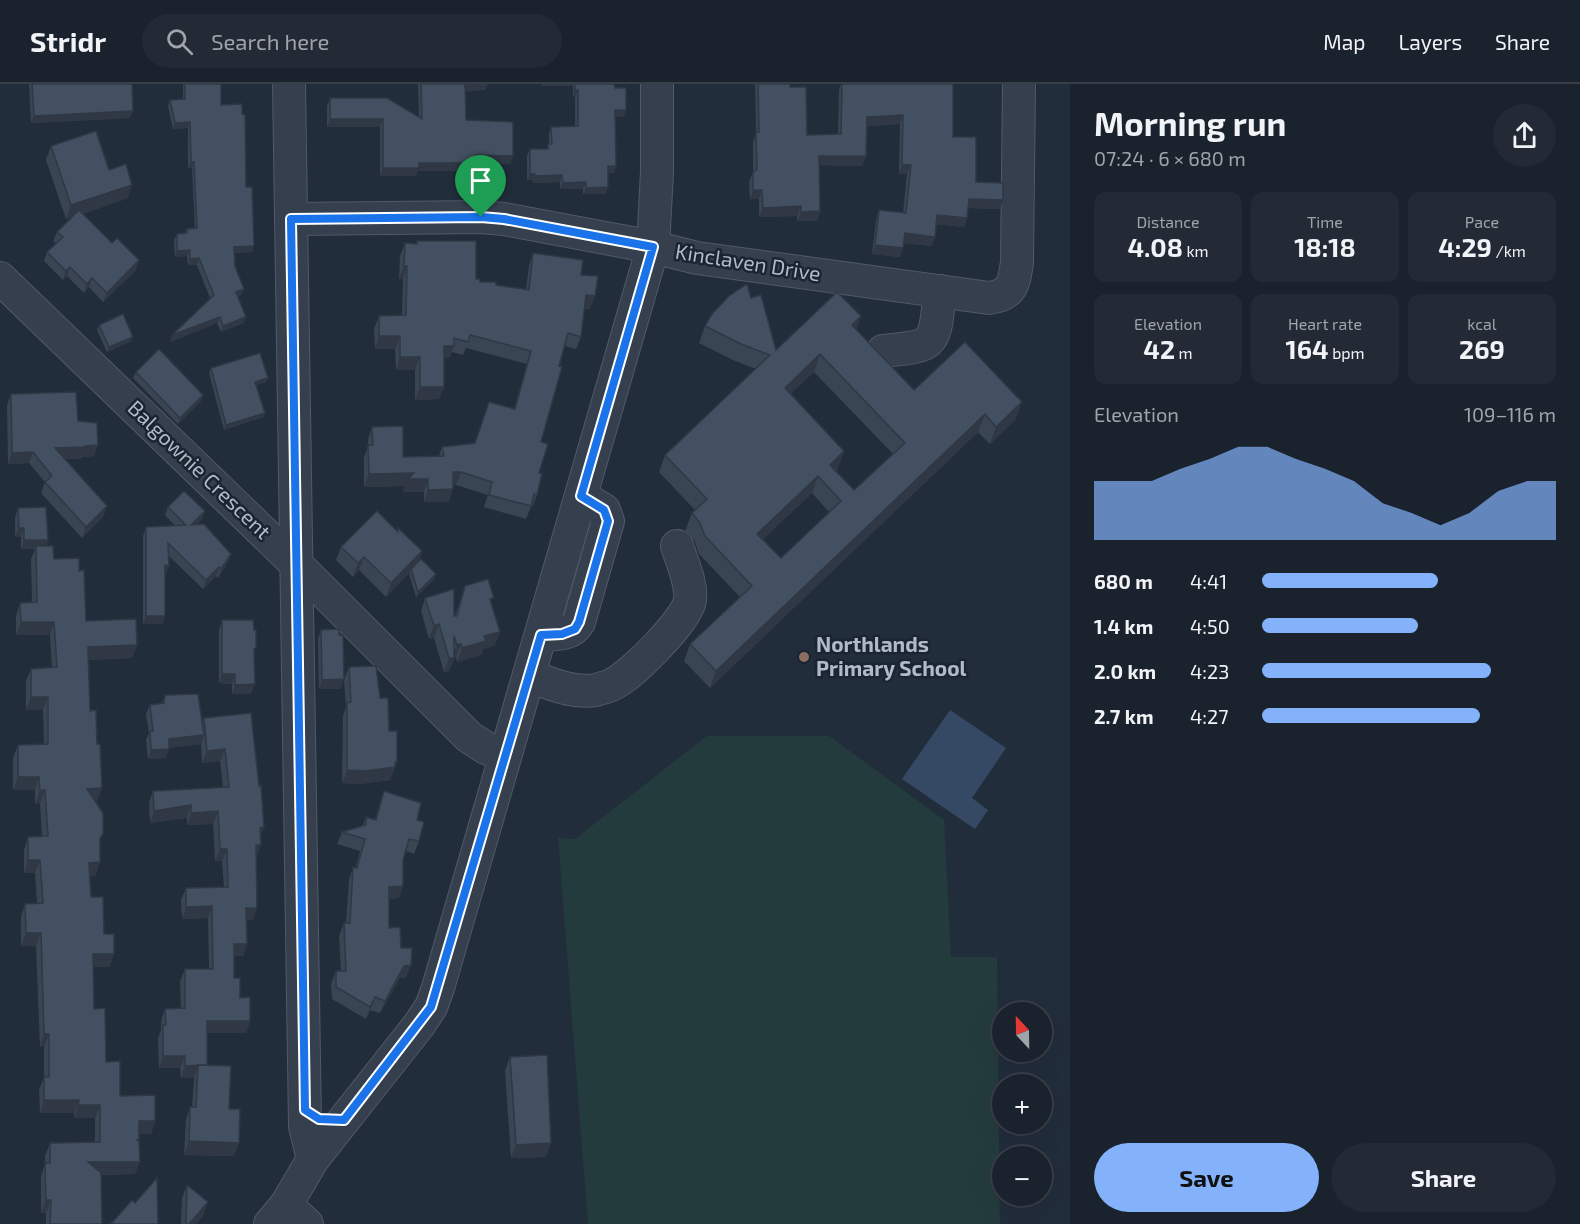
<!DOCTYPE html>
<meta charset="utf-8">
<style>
:root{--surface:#1a222d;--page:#232a35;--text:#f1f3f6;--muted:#9fa4aa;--line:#383f49;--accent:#83b2fb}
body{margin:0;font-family:"Exo 2",sans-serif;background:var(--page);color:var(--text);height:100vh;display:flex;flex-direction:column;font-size:22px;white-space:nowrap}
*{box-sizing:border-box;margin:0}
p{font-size:20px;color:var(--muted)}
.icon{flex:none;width:33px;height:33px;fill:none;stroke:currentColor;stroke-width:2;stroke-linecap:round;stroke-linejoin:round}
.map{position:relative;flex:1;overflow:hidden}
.sheet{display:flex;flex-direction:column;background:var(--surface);width:510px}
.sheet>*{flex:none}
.needle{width:39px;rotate:338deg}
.buttons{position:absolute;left:992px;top:918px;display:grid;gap:12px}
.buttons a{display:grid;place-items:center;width:60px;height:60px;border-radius:50%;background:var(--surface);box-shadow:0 6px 24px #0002,0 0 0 2px var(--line);font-size:30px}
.pin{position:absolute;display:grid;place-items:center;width:51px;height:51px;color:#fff;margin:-62px -26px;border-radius:50% 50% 50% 0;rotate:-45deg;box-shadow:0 0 6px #0007}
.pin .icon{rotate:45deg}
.round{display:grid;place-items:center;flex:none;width:63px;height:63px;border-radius:32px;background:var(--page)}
.summary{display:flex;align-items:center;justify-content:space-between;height:102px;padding:0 24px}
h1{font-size:33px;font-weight:700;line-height:45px}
.stats{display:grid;grid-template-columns:repeat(3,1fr);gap:9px;height:102px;padding:6px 24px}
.stats div{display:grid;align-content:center;border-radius:12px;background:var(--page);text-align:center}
.stats b{font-size:26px;font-weight:700}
.stats small{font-size:16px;font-weight:400}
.stats p{font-size:16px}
.chart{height:168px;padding:12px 24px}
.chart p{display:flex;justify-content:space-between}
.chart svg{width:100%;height:108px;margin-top:6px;fill:var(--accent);opacity:.7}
.action{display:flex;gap:12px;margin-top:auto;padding:12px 24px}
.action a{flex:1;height:69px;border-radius:36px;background:var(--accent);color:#111;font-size:24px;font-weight:700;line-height:69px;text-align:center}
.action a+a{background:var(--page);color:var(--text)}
ul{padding:0 24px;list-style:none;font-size:20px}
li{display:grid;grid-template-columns:96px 72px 1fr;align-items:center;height:45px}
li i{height:15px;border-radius:8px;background:var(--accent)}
header{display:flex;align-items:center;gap:36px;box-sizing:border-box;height:84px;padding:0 30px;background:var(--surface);border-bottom:2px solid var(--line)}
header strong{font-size:28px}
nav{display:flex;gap:33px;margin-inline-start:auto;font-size:21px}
.search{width:420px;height:54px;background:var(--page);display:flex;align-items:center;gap:15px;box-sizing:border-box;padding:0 21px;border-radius:33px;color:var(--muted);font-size:22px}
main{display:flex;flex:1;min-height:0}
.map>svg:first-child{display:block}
.green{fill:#243b3d}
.water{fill:#354964}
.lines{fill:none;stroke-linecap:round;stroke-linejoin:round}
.minor-casing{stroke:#515a67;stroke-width:34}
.minor{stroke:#363f4d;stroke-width:32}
.wall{fill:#3a4553;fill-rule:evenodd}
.shaded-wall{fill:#2f3844}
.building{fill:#435061;stroke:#2f3844;stroke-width:1.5;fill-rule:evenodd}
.route-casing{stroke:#fff;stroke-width:12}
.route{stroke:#1a73e8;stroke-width:8}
.education-dot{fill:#8d6e63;stroke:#1b2431;stroke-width:2}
.labels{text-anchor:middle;stroke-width:5;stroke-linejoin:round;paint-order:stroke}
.street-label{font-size:21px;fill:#b1bac8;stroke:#1b2431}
.poi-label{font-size:21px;font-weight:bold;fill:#b1bac8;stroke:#1b2431;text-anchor:start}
</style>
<header>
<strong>Stridr</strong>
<div class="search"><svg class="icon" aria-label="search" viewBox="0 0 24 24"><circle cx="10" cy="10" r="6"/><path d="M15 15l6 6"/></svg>Search here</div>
<nav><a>Map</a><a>Layers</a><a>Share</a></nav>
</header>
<main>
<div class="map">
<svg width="1070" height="1140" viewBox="0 0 1070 1140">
<rect width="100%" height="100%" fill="#222d3c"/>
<path class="green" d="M707 652H829L944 736 951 873H997L1000 1140H588L558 754 575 755Z"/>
<path class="water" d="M950 626 1006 664 972 714 988 726 975 745 902 695Z"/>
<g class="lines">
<defs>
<g id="minor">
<path d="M289 0 305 1042 313 1075"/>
<path d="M291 135 481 133 504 135 653 163 697 174 989 214C1013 211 1014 199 1017 178L1019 0"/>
<path d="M0 194 296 480 469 653 486 664 505 671"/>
<path d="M883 267C938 262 934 261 940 207"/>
<path d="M541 551C555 550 571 552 579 538L608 437 604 426 581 412"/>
<path d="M529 592C549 599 573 610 596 606 601 604 608 603 613 600 632 591 687 536 690 516 692 499 682 478 677 462"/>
<path d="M286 1121 307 1140"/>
<path d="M270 1140 286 1121 313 1075 419 941 431 923 438 904 653 163 657 88V0"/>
</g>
</defs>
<use href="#minor" class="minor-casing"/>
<use href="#minor" class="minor"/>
</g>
<g class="wall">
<path d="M29 0H132L130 34 31 39Z"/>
<path d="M183 0H221V21L242 30 246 103 254 162 252 168 235 169V182L241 211 238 213 246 233 243 239 221 248 217 239 170 258 210 214 197 181H188L187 172 175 173 174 156 177 150 185 149 187 145H195L192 84H188V44L173 45 168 22 170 16 183 15Z"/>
<path d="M418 0H488L485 6 465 7 466 36 513 72 510 80 476 79 473 87H418L416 92H380V43H327V22L330 14 419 33Z"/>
<path d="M542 0H614L615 4 626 26 623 33H615L616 82 614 89H608L606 110H583V105H560V98L533 99V96H527V72L530 65H547L549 60V49L551 43 575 42V13H573V2H542Z"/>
<path d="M755 0H790V3L807 51H838L839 6 841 0H953V53L976 98 1003 116 1000 125 968 124 967 134 964 143 936 140 932 162 904 159 903 164 900 173 872 170 876 136 879 126 903 129 907 90H899L900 40 867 42 866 72 862 82 819 81 820 127 817 137H797V132L759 133V115H750L749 98 753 88V58L756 50Z"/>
<path d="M51 62 109 86 128 114 82 130 136 186 103 218 89 203 84 209 67 192 63 196 44 177 47 168 56 159 53 157 57 148 72 133 66 135 46 76Z"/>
<path d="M417 157 480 198 526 205 529 182 533 169 581 191 590 225 584 224 581 253 576 265 565 262 541 358 539 389 537 411 532 423H531L526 435 484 423 488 411 456 401H453L449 418H424V408H403L405 402 364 403V373L368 362V355L372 343 403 373 439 372 442 363 475 359 514 325 527 280 466 264 463 271 452 268 449 274H444V303L439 315 415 316V286H396L395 265H375L374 245 379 232 402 231 403 195H399L400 172 405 159 416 160Z"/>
<path d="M861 232 856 245 914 306 1016 335 990 360 978 348 710 604 684 577 690 560 740 513 699 470 694 456 685 447 692 429 695 426 659 388 665 371 756 285 735 277 699 259 705 242 776 266ZM814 288 893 370 854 406 836 387 838 384 790 310ZM812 409 829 428 781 474 763 455Z"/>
<path d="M99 241 131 257 107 268 97 246Z"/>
<path d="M211 284 266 298 256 301 265 329 263 333 224 346 209 289Z"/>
<path d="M136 288 201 317 178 340 133 294Z"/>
<path d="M11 310 78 337 94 372 82 373 81 375H64L107 422 103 433 82 454 41 409 45 398 29 379 8 380 7 321Z"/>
<path d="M168 423 202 435 196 441 231 470 228 478 218 494 216 492 203 505 168 471 165 490V532L162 540H143V452L146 443 175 442 165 431Z"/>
<path d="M18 424 48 456 46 462 54 475 79 487 86 537 137 561 132 574 88 576 90 627 97 660 102 704 97 717H95L100 758 96 791 90 792 91 813 104 850 114 870 109 883H93L94 925 106 978 120 1012 155 1037 151 1050H139L135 1090 101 1091 102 1140H46V1129H41V1092L45 1080V1072L50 1059 95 1058V1034H74V1029H40L39 1006 44 993V962L40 963 36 862H21V833L25 820 37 819 35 789H24V766L28 753 42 752 40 719 35 720V706H13V674L18 661 44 660 43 626H26V597L31 585 52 584 50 551H16V532L20 519 32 518 31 475 35 465H21V453H15V433Z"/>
<path d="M398 444 422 467 418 478 436 490 434 495 416 513 409 490 410 488 386 513 359 486 353 493 336 476 341 463 397 447Z"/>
<path d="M465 502 491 520 495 561 483 565 481 571 457 578 456 573 454 574 449 587 444 588 434 554 429 555 421 527 425 514 455 532Z"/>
<path d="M222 536 254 570 251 610H232V600L219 599V546Z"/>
<path d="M321 546 339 551 344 595 340 605H319L318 555Z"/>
<path d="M349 583 380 614 397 678 390 696 360 700 342 699 343 632 346 623 344 596Z"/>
<path d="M165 611 202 638 204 634 251 629 264 743 260 753 257 772 253 836H247V860L243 872H234V894L240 914 250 937 246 949H207V981L229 1025 234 1072 184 1071 186 1036 190 1023H192L194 994H181L180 984H159L158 954 161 946V937L165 925H181L180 897 185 885H209L208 834 182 835 181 816 186 804 224 803 222 777H215L213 740 187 741V734L150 739 149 719 153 707 223 704 220 677 202 679 201 660 169 664 166 674 148 675 146 656 149 649 146 630 150 621 162 619Z"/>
<path d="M384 707 417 736 419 757 414 770 406 767 403 776V802L399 814 389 815V844L401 864 406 894H400L380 929 370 926 366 935 332 915 331 900 336 887H341L339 852 344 839H346L349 796 353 783H356L360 767 337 760 342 748 363 741 366 733 375 735Z"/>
<path d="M510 973 546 1073 511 1074 505 987Z"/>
<path d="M187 1101 203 1132 196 1140H181L182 1114Z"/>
</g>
<g class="shaded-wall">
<path d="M465 0H488L485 6 462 8Z"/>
<path d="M543 0H573V2H542Z"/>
<path d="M575 6H578L575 13H573Z"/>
<path d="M615 26H626L623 33H613Z"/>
<path d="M133 27 130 34 31 39 34 32Z"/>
<path d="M903 31 900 40 864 42 867 33Z"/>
<path d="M330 35H383L380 43H327Z"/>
<path d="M190 38 188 44 173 45 175 39Z"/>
<path d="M476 71 513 72 510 80 476 79 473 87H418L416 92H380L383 84Z"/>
<path d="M819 72H866L862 82 815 81Z"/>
<path d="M191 78H194L192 84H188Z"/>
<path d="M902 81H911L907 90H899Z"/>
<path d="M608 82H616L614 89H605Z"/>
<path d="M530 90H535L533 96H527Z"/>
<path d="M562 91 560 98 533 99 535 92Z"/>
<path d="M586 98 583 105H560L563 99Z"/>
<path d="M132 101 128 114 66 135 71 121Z"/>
<path d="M608 103 606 110H583L586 104Z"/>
<path d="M753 106H762L759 115H750Z"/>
<path d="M969 115 1003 116 1000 125 966 124Z"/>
<path d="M801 122 797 132 759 133 763 124Z"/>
<path d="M820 127 817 137H797L801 128Z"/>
<path d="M937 131 967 134 964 143 934 140Z"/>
<path d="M905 149 935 153 932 162 901 159Z"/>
<path d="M875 161 903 164 900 173 872 170Z"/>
<path d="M254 162 252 168 232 169 234 163Z"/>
<path d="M190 166 187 172 175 173 177 167Z"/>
<path d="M199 174 197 181H188L190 175Z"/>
<path d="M139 176 136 186 103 218 107 209Z"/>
<path d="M404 182H407L403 195H399Z"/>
<path d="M70 183 67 192 63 196 66 187Z"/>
<path d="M92 194 89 203 84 209 87 200Z"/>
<path d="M244 205 241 211 234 214 236 208Z"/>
<path d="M586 211 595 212 590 225 581 224Z"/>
<path d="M861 232 855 250 852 241Z"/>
<path d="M220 233 217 239 170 258 172 251Z"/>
<path d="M246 233 243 239 221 248 223 242Z"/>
<path d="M379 252H400L395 265H375Z"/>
<path d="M133 253 131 257 107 268 109 263Z"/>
<path d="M444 262H454L449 274 439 275Z"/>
<path d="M820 270 814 288 778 321 785 304Z"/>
<path d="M400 273H420L415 286H396Z"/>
<path d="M268 294 266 298 253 302 255 298Z"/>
<path d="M420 303H444L439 315 415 316Z"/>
<path d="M203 311 201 317 178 340 180 334Z"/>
<path d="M1022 318 1016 335 990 360 996 343Z"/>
<path d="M265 329 263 333 224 346 226 341Z"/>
<path d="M985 330 978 348 710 604 716 587Z"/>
<path d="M98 361 94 372 82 373 81 375H51L55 364Z"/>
<path d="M844 367 838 384 824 398 830 381Z"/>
<path d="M33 368 29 379 8 380 12 369Z"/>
<path d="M453 388H461L456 401H449Z"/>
<path d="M414 389 428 395 424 408H403L405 402 364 403 369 390Z"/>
<path d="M818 392 812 409 751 467 757 450Z"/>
<path d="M453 405 449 418H424L428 406Z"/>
<path d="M107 422 103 433 82 454 86 443Z"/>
<path d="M205 427 202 435 188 449 191 441Z"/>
<path d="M19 444H24L21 453H15Z"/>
<path d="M24 456H48L45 466 36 462 35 465H21Z"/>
<path d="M422 467 417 481 411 485 410 488 386 513 391 499Z"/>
<path d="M231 470 228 478 218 494 221 485Z"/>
<path d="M364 473 359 486 353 493 358 479Z"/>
<path d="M165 481 169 482 166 490H162Z"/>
<path d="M219 483 216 492 203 505 206 496Z"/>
<path d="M436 490 434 495 416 513 418 508Z"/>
<path d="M146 532H165L162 540H143Z"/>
<path d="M21 538H54L50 551H16Z"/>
<path d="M439 540 434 554 429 555 434 542Z"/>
<path d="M500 548 495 561 483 565 481 571 457 578 462 564 484 552Z"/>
<path d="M461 560 456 573 454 574 449 587 444 588 449 574H452L457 561Z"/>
<path d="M137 561 132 574 83 576 88 563Z"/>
<path d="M222 590H235L232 600 219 599Z"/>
<path d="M344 595 340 605H319L322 596Z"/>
<path d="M255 600 251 610H232L235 601Z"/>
<path d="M31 613H48L43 626H26Z"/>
<path d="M204 651 201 660 166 664 169 655Z"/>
<path d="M169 665 166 674 148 675 151 666Z"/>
<path d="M225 665 220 677 202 679 207 667Z"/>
<path d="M395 678H397L390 696 360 700 342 699 347 686Z"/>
<path d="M18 693H39L35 706H13Z"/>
<path d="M102 704 97 717 82 718 87 705Z"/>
<path d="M45 706 40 719 35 720 40 707Z"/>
<path d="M191 721 187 734 150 739 154 727Z"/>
<path d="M218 727 213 740 187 741 191 729Z"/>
<path d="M264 743 259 756 260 744Z"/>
<path d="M256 761H261L256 773Z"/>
<path d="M220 765H227L222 777H215Z"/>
<path d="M28 776H40L35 789H24Z"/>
<path d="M100 778 96 791 85 792 89 779Z"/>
<path d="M403 802 399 814 384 815 389 803Z"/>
<path d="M212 822 208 834 182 835 186 823Z"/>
<path d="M246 824H257L253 836 242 837Z"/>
<path d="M26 849H41L36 862H21Z"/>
<path d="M234 860H247L243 872H230Z"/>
<path d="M93 870H114L109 883H88Z"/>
<path d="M411 881 406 894H400L380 929 385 917 404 882Z"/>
<path d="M375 913 370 926 366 935 370 923Z"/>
<path d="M207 937H250L246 949H202Z"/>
<path d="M44 950H49L44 962 40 963Z"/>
<path d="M163 972H185L180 984H159Z"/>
<path d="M185 982H198L194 994H181Z"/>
<path d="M44 1016H79L74 1029H40Z"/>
<path d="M78 1021H100L95 1034H74Z"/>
<path d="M139 1037H155L151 1050H134Z"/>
<path d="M189 1057 239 1059 234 1072 184 1071Z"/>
<path d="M551 1059 546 1073 511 1074 516 1061Z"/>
<path d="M88 1078H140L135 1090 84 1091Z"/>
<path d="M46 1116H51L46 1129H41Z"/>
<path d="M208 1118 203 1132 196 1140H189Z"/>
</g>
<g class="building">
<path d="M32 0H132L133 27 34 32Z"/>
<path d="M185 0H221V21L242 20V30L245 31 246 103H252L254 162 234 163 235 182 244 205 236 208 246 233 223 242 220 233 172 251 214 211 199 174 190 175V166L177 167V150L187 149V145L197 144 194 78H191L190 38 175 39 170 16 185 15Z"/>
<path d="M421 0H465L466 36 513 38V72L476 71V79H419V84H383V35H330V14H387L422 35Z"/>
<path d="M575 0H614L615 4H626V26H615L616 82H608V103L586 104V98L563 99 562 91 535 92V90H530V65H548V60H552L551 43 578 42V6H575Z"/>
<path d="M758 0H790V3H806L807 51 841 50 842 0H953V53H976V98L1003 99V116L969 115 967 134 937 131 935 153 905 149 903 164 875 161 879 126 906 129 911 81H902L903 31 867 33 866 72H819L820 127 801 128V122L763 124 762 106H753V89L757 85 756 48H759Z"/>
<path d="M96 47 109 86 126 80 132 101 71 121 51 62Z"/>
<path d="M79 126 112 159 117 154 139 176 107 209 92 194 87 200 70 183 66 187 47 168 63 153 57 148Z"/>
<path d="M417 157H476V195H480V198H496V201L529 206 533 169 583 176 581 191 598 192 595 212 586 211 581 253 568 249 559 282 562 283 541 358 548 360 539 389 542 390 537 411 534 410 531 422 489 411 492 398 461 388H453V405L428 406V395H408L414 389 369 390 368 361H373L372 343 403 342V373L444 372 442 363 475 359 489 318 515 325 531 267 470 251 468 258 454 254V262H444V303H420V273H400V252H379V232L406 231 407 182H404L405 159 417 160Z"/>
<path d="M747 200 751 214 761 211 776 266 837 208 861 232 852 241 914 306 965 258 1022 318 996 343 985 330 716 587 690 560 752 502 705 452 700 439 692 429 707 415 665 371 770 271 741 260 705 242 712 230 729 212ZM820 270 905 359 854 406 830 381 844 367 785 304ZM818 392 841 417 781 474 757 450Z"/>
<path d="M123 230 133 253 109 263 99 241Z"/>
<path d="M159 265 203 311 180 334 136 288Z"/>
<path d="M260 269 268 294 255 298 265 329 226 341 211 284Z"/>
<path d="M76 308 78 337 97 339 98 361 85 362V363L55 364 107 422 86 443 45 398 52 392 33 368 12 369 11 310Z"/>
<path d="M184 407 205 427 191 441 204 440 231 470 221 485 219 483 206 496 168 459 169 482 165 481V532H146V443L186 441 168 423Z"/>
<path d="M46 423 48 456H24V444H19L18 424Z"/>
<path d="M377 427 398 448V444L422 467 391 499 364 473 358 479 341 463Z"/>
<path d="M36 462H53L54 475 79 474V487L84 486 86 537 136 535 137 561 88 563 90 627 96 626 97 660H100L102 704 87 705 103 729V750L100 754V778L89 779 91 813H103L104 850H114V870H93L94 925 105 924 106 978 120 977V1012L155 1011V1037H139V1056H137L139 1058 140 1078H88L101 1089 102 1140H50L51 1116H46L45 1079H50V1059L100 1058V1021H78L79 1016H44V993H49V950H44L41 849H26L25 820 43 819 40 776H28V753L48 752 45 706 40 707 39 693H18V661L48 660V613H31V585L57 583 54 538H21L20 519 37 518Z"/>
<path d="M421 475 436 490 418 508 411 485Z"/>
<path d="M488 495 494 514 490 515 500 548 484 552 486 557 462 564 461 560 457 561 454 552V574H449L439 540 434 542 425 514 454 505V532H457L465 502Z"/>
<path d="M222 536H253L254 546H256V564L254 565 255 600 235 601V590H222Z"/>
<path d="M339 545V551H343L344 595 322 596 321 546Z"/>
<path d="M376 582 380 614H388L389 647H397V678H395V683L365 687 347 686V619L351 618 349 583Z"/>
<path d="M198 610 204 651 169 655V665L151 666 150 647H153L150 621 164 619 165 611Z"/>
<path d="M251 629 259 702 261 701 264 743 260 744 261 761H256L257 824H246L247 860H234V894H240V914L250 913V937H207V981L185 982V972H163V941H166L165 925 185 924V885H213L212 822 186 823V804L228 803 227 765H220L218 727 191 729V721L154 727 153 707 229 703 225 665 207 667 204 634Z"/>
<path d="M384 707 421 719 417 736 424 738 419 757 409 755 403 776V802L389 803V844L400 843 401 864H412L411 881 404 882 385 917 375 913 370 923 336 903V887H346L344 839H350L353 783 357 784 365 755 342 748 366 741V733L376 736Z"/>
<path d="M547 971 551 1059 516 1061 510 973Z"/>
<path d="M198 981 231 982 229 1025H240L239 1059 189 1057 190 1023H196Z"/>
<path d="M157 1094 158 1140H111L132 1116 135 1119Z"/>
<path d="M187 1101 208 1118 189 1140H186Z"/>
</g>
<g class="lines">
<defs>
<path id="route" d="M481 133 504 135 653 163 581 412 604 426 608 437 579 538 575 545 562 550 541 551 431 923 344 1036 319 1035 305 1026 291 135Z"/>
</defs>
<use href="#route" class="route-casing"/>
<use href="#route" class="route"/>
</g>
<circle class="education-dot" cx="804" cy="573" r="6"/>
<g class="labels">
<g class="street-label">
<text transform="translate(748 179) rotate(9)" y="7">Kinclaven Drive</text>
<text transform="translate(199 386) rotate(44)" y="7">Balgownie Crescent</text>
</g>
<g class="poi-label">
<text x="816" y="568">Northlands<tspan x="816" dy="24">Primary School</tspan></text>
</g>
</g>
</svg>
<div class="buttons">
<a><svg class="needle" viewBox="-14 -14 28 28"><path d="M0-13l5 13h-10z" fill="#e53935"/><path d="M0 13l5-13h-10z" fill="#9fa4aa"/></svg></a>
<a>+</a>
<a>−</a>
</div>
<div class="pin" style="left:481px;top:133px;background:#1e9e55"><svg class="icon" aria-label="arrive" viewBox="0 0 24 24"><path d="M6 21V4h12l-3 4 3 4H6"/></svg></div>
</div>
<section class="sheet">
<div class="summary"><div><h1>Morning run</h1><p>07:24 · 6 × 680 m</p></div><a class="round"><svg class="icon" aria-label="share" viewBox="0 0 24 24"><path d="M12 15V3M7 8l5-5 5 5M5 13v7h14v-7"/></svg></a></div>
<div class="stats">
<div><p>Distance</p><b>4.08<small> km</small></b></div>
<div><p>Time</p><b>18:18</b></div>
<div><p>Pace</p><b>4:29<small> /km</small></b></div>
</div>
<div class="stats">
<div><p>Elevation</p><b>42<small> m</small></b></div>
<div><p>Heart rate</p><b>164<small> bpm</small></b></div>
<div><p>kcal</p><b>269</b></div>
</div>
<div class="chart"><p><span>Elevation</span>109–116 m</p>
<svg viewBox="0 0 160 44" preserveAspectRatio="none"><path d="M0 44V20L10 20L20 20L30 15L40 11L50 6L60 6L70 11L80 15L90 20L100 29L110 33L120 38L130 33L140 24L150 20L160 20V44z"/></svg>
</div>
<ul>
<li><b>680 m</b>4:41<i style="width:60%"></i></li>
<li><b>1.4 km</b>4:50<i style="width:53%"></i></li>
<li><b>2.0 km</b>4:23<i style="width:78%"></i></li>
<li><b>2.7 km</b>4:27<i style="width:74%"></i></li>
</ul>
<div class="action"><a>Save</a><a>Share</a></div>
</section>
</main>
